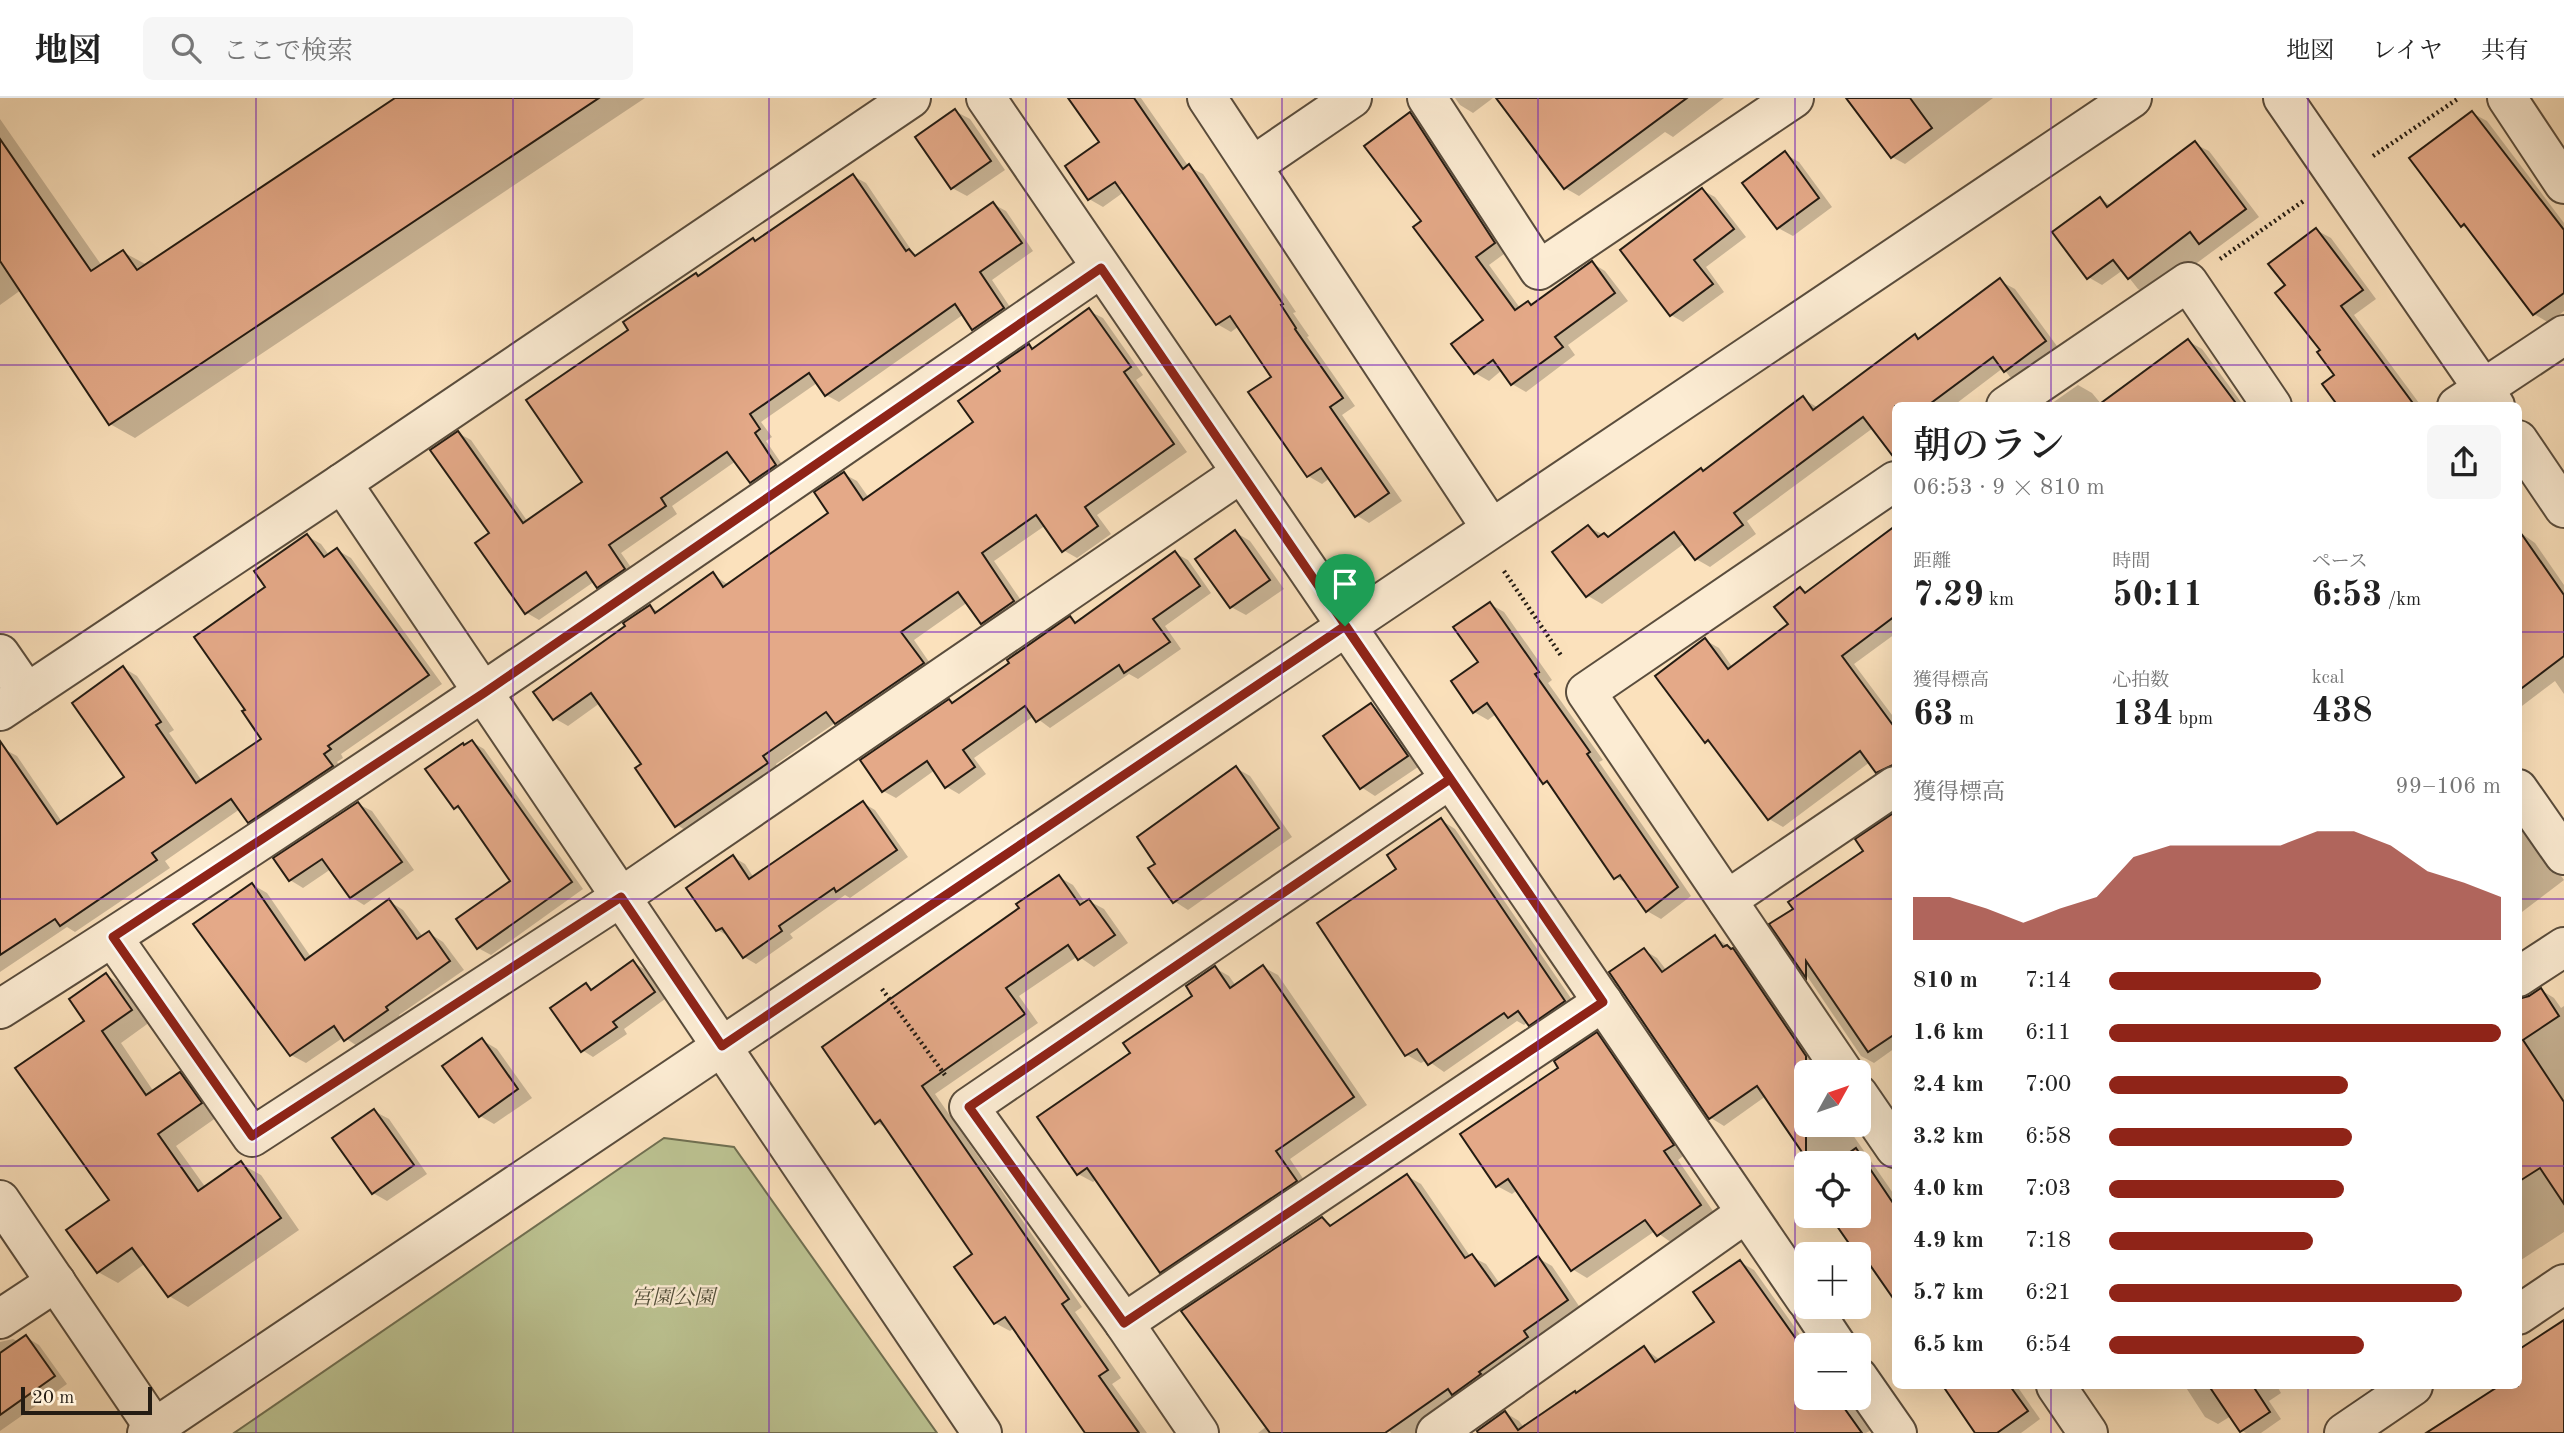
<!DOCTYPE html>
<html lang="ja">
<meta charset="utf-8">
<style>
:root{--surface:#fff;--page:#f6f6f6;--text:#222;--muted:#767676;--line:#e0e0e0;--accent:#8f2418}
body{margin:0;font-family:"Old Standard TT","Noto Serif JP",serif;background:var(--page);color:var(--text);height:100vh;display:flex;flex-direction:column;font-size:26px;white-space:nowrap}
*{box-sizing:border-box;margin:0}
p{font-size:23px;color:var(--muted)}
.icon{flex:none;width:38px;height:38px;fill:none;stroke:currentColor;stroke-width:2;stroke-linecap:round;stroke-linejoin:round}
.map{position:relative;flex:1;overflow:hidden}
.drawer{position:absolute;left:1892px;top:304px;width:630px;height:987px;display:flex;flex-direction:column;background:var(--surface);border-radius:10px;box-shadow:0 7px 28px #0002}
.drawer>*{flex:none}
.needle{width:46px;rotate:50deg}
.fabs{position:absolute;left:1794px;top:962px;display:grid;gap:14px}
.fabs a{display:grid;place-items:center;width:77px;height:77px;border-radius:10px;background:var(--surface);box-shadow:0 7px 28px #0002;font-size:35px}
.scale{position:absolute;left:21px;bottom:18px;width:131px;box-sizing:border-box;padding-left:7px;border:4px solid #241c13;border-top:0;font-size:19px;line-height:24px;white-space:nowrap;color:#241c13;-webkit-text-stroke:5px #fcecd3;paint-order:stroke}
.pin{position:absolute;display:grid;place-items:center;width:60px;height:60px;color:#fff;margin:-72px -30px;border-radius:50% 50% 50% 0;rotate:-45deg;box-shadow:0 0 7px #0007}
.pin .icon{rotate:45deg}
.round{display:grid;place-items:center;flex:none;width:74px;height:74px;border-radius:10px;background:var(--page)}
.overview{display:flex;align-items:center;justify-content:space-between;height:119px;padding:0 21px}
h1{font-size:38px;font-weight:600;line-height:52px}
.stats{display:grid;grid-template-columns:repeat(3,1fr);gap:10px;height:119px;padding:7px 21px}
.stats div{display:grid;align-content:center}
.stats b{font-size:35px;font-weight:600}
.stats small{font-size:19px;font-weight:400}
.stats p{font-size:19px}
.chart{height:196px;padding:14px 21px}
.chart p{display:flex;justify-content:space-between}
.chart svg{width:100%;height:126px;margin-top:7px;fill:var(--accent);opacity:.7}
ul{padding:0 21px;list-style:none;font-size:23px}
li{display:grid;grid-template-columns:112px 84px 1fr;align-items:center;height:52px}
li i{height:18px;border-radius:9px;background:var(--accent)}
header{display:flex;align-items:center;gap:42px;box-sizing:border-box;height:98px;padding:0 35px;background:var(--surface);border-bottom:2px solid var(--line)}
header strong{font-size:33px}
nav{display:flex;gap:38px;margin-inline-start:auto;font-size:24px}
.search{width:490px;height:63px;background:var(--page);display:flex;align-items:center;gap:18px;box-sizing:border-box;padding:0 24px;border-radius:10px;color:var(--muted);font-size:26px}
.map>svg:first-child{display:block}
.green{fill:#bcc392;stroke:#707052;stroke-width:2}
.shadow{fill:#0003}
.building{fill:#e4a988;stroke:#241c13;stroke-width:2}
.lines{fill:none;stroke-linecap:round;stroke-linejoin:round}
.minor-casing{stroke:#5a4d3d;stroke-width:42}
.tertiary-casing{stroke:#5a4d3d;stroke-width:42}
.path{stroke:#241c13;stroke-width:4.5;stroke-dasharray:2 3.5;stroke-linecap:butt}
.minor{stroke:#fcecd3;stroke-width:38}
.tertiary{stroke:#fcecd3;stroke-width:38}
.route-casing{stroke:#fff;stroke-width:14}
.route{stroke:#8f2418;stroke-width:9}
.grid{fill:none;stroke:#7b2cbf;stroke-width:2;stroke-opacity:0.55}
.labels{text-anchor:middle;stroke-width:5;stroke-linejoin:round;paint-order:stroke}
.park-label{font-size:21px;font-style:italic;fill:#524e39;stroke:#fcecd3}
</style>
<header>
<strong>地図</strong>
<div class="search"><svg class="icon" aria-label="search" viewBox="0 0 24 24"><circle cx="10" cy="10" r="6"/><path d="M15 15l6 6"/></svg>ここで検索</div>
<nav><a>地図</a><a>レイヤ</a><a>共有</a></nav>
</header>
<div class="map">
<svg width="2564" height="1335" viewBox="0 0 2564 1335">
<rect width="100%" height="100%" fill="#fbe1bc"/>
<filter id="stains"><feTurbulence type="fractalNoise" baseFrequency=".00286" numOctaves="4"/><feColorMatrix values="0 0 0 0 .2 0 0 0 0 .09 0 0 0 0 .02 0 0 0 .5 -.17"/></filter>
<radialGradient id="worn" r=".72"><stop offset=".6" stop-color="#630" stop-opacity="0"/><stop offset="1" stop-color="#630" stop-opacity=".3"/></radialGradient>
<path class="green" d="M664 1040 734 1049 937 1335H234Z"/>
<g class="shadow">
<path d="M398 0H645L135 340 110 326 21 192 0 207V21L102 168 123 154 147 167Z"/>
<path d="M1070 0H1141L1189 69 1203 76 1296 214 1293 215 1309 238 1307 239 1355 308 1342 317 1402 403 1369 425 1356 417 1330 380 1322 386 1308 378 1273 279 1239 228 1231 234 1217 226 1124 94 1103 109 1089 101 1101 44Z"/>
<path d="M1455 0H1493L1473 15 1460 7Z"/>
<path d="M1498 0H1724L1673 39 1665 34 1579 98 1565 90Z"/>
<path d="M1848 0H1993L1905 66 1892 59Z"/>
<path d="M955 13 970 21 1005 72 967 98 952 90Z"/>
<path d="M2472 15 2487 23 2564 125V213L2549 225 2534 216 2472 133 2462 128Z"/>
<path d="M1410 16 1424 24 1508 153 1489 167 1520 210 1528 205 1533 208 1592 165 1605 173 1628 203 1568 247 1575 257 1526 294 1512 286 1502 272 1489 283 1475 275 1486 222 1423 123Z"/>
<path d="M2195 46 2209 53 2259 119 2151 199 2138 191 2123 172 2102 187 2088 179 2100 101 2112 108Z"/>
<path d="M1785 56 1799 64 1832 109 1793 138 1778 130Z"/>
<path d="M853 78 866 85 914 156 918 158 993 106 1006 113 1033 153 992 182 1016 218 986 238 974 231 964 216 839 304 826 297 817 285 761 324 772 339 766 343 788 375 764 391 751 384 736 363 672 408 677 416 621 455 637 478 611 496 599 488 595 483 539 522 527 515 478 445 492 436 458 335 471 342 528 424 585 385 630 232 699 179 757 144Z"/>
<path d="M1702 92 1715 99 1746 139 1706 169 1724 194 1683 224 1671 217Z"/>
<path d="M2316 132 2331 140 2376 201 2354 217 2419 305 2415 308H2340L2337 278 2287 188Z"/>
<path d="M2000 183 2015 191 2065 259 2024 287 2010 279 2003 270 1953 308H1895V350L1882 342 1873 330 1747 423 1756 436 1710 469 1696 461 1685 445 1602 506 1588 498V429L1610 440 1705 374 1803 301 1817 309 1915 238 1920 241Z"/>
<path d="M1089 213 1103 220 1143 277 1136 282 1187 354 1097 417 1111 436 1077 460 1063 452 1046 427 994 463 1027 511 996 533 982 525 968 504 914 542 936 574 849 633 835 625 776 666 780 673 690 735 677 727 643 666 600 605 568 628 554 620 627 529 650 509 659 514 713 477 729 487 831 416 844 376 857 383 869 400 975 325 1002 273 1029 248 1034 252Z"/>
<path d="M2188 243 2202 251 2241 304 2235 308H2048L2078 287 2092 295 2102 307Z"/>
<path d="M2518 433 2535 445 2564 487V596L2555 583 2518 611Z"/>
<path d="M1235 434 1250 443 1284 491 1246 517 1231 509Z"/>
<path d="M1890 434 1895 437V536L1854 566 1895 621V679L1891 682 1877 673 1870 664 1783 729 1769 721 1716 649 1706 643 1705 542 1719 550 1733 570 1790 527 1801 491 1808 495Z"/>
<path d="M307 438 321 446 329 457 337 452 351 460 442 586 341 656 343 660 337 664 346 676 262 731 249 723 240 711 165 763 170 770 75 834 67 829 0 874V653L4 651 17 658 62 724 126 679 124 570 137 578 174 632 169 635 202 683 264 642 267 490Z"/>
<path d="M1175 455 1188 462 1211 495 1165 528 1181 551 1138 581 1129 576 1050 630 1034 618 974 660 986 676 959 696 947 689 935 672 896 700 883 693 949 603 954 606 1070 520 1078 525Z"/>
<path d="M1490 506 1504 514 1552 582 1548 585 1603 662 1599 664 1691 798 1661 821 1647 813 1629 787 1616 779 1554 690 1545 684 1496 616 1488 622 1474 614Z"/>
<path d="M1371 607 1385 615 1421 667 1375 698 1361 689Z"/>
<path d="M472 644 484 651 583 791 491 857 478 850 513 784 465 715 455 709 465 648Z"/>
<path d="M1236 670 1250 678 1292 739 1188 812 1174 803Z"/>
<path d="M863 705 875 712 908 759 850 800 845 797 790 836 793 840 756 866 744 859 731 840 718 832 733 759 745 766 754 780Z"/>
<path d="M358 706 372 713 414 772 364 807 351 799 331 771 303 790 290 782Z"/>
<path d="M2518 719 2564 782 2518 817Z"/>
<path d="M1441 722 1455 731 1579 912 1544 935 1528 924 1524 927 1517 923 1444 974 1427 962 1421 965 1407 957 1319 826 1398 771Z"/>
<path d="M1866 769 1895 812V950L1874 965 1861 958 1772 826Z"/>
<path d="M1059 779 1073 787 1086 806 1089 803 1104 811 1128 845 1094 869 1078 858 1019 898 1038 925 935 996 1082 1209 1075 1214 1121 1280 1112 1286 1147 1335H1086L1014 1230 1010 1233 995 1225 974 1157 888 1031 876 1024 1021 810Z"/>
<path d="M253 787 267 795 311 859 389 803 403 812 423 839 429 835 443 844 464 872 399 917 401 921 360 950 344 939 306 965 291 957Z"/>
<path d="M1715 839 1746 860 1824 975H1806V1027H1846L1895 1098V1200L1874 1169 1863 1163 1832 1118H1858V1066H1812L1766 998 1724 1028 1711 1020 1611 875 1644 852 1657 860 1667 873Z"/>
<path d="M633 864 644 871 665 901 624 931 627 936 593 959 582 952 586 887 594 892Z"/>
<path d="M1263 869 1278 877 1367 1007 1290 1061 1310 1091 1175 1182 1161 1173 1097 1081 1093 1084 1078 1076 1133 956 1195 898 1215 870 1229 878 1236 888Z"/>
<path d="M106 877 125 888 150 924 121 945 154 994 180 976 199 987 220 1017 176 1048 206 1090 241 1066 261 1077 299 1132 188 1209 169 1198 146 1165 118 1185 98 1174 111 1103 86 923Z"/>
<path d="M2541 892 2554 900 2561 910 2564 908V1134L2518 1164V943L2530 899Z"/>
<path d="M1597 936 1612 945 1687 1055 1678 1062 1715 1116 1672 1145 1655 1133 1587 1180 1572 1171 1517 1092 1512 1096 1497 1088 1560 970Z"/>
<path d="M482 942 497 951 532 1000 494 1026 480 1018Z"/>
<path d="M374 1013 389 1021 427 1076 387 1103 373 1095Z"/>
<path d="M1407 1078 1421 1086 1470 1158 1486 1166 1500 1186 1538 1160 1552 1168 1581 1211 1429 1335H1391L1384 1324 1368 1335H1258L1267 1328 1322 1121 1334 1128Z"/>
<path d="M1740 1164 1754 1172 1808 1248 1806 1300H1849L1871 1332 1866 1335H1545L1577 1297 1644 1250 1660 1262 1716 1224Z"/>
<path d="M26 1239 39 1247 67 1286 0 1333V1244L13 1241 19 1244Z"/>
<path d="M1945 1288H2017L2040 1321 2021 1335H1977Z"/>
<path d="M2185 1288H2277L2281 1295 2269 1303 2281 1321 2261 1335H2246L2241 1332 2231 1318 2218 1326 2205 1319Z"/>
<path d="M1506 1315 1519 1323 1528 1335H1477Z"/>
</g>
<g class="building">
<path d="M395 0H599L109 327 0 163V41L91 173 123 152 137 172Z"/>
<path d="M1068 0H1134L1183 71 1189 66 1283 206 1281 207 1296 230 1295 231 1343 300 1330 309 1389 395 1355 419 1321 370 1307 379 1248 294 1271 279 1230 218 1216 227 1115 84 1088 102 1065 68 1099 44Z"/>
<path d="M1496 0H1687L1564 91Z"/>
<path d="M1846 0H1910L1932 30 1891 60Z"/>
<path d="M955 11 991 63 951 91 915 39Z"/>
<path d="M2472 13 2564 132V195L2533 217 2464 126 2461 129 2409 60Z"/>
<path d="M1410 14 1495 145 1476 159 1515 212 1528 203 1531 207 1592 163 1615 195 1555 239 1563 249 1511 287 1493 262 1474 276 1451 246 1483 222 1413 129 1421 123 1364 48Z"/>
<path d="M2195 43 2246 111 2199 146 2190 134 2128 181 2113 162 2087 181 2052 134 2100 99 2107 109Z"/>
<path d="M1785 53 1819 100 1777 131 1742 85Z"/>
<path d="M853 76 906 153 909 151 915 158 993 104 1022 145 980 174 1004 210 972 232 955 206 825 298 809 275 750 316 760 331 755 335 776 367 750 385 727 354 661 400 666 408 609 447 625 471 597 490 586 474 525 516 475 445 489 435 430 352 458 333 523 425 582 384 526 302 628 232 623 224 696 175 698 178 753 140 755 143Z"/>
<path d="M1702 90 1734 131 1694 162 1713 186 1670 218 1620 152Z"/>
<path d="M2316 130 2363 192 2341 208 2415 308H2338L2322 286 2334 277 2317 254 2320 252 2275 195 2285 187 2268 166Z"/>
<path d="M2000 180 2046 243 2004 274 1993 259 1927 308H1895V361L1863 319 1734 415 1743 427 1695 462 1674 434 1586 499 1552 454 1588 427 1598 439 1604 435 1608 439 1701 370 1703 373 1803 298 1813 312 1915 236 1918 241Z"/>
<path d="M1089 210 1131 269 1124 274 1174 346 1085 409 1098 428 1062 454 1036 417 982 455 1014 503 981 526 958 494 901 534 924 565 835 626 826 614 763 658 768 665 675 729 635 670 641 666 591 595 553 622 533 594 625 528 623 525 650 507 655 515 713 474 723 489 828 415 814 394 844 374 863 402 973 324 958 303 1000 273 997 268 1029 246 1032 251Z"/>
<path d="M2188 241 2238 308H2097Z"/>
<path d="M1895 428V518L1842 558 1895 630V666L1876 675 1860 653 1768 722 1708 642 1705 645 1655 578 1705 540 1728 571 1788 526 1774 509 1800 489 1805 495Z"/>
<path d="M2518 431 2564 497V558L2518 593Z"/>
<path d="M1235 432 1270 482 1230 510 1195 461Z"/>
<path d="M307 436 324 459 337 450 429 577 328 648 331 651 324 656 333 668 248 725 231 701 152 755 157 762 60 828 55 821 0 857V643L57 726 124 679 72 605 123 568 161 624 156 627 196 685 261 641 242 613 245 612 194 539 265 489 254 473Z"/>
<path d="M1175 453 1200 488 1153 521 1170 544 1124 575 1119 567 1036 624 1025 608 963 652 975 669 945 690 927 663 882 694 860 662 949 601 952 605 1009 565 1007 562 1070 518 1075 525Z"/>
<path d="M1490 504 1539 574 1535 576 1590 654 1587 656 1678 789 1646 814 1620 777 1614 781 1547 683 1543 686 1487 605 1473 615 1451 583 1478 564 1453 529Z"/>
<path d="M1371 605 1408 658 1360 691 1323 638Z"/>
<path d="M472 642 572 784 477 851 456 821 510 783 458 708 454 711 425 671 463 645 464 647Z"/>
<path d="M1236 668 1279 730 1173 805 1148 770 1155 766 1137 739Z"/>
<path d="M863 703 897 752 836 794 834 790 779 828 782 833 743 860 722 830 716 833 686 790 733 757 749 781Z"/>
<path d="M358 704 402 764 350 800 322 761 289 783 273 760Z"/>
<path d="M1895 714V936L1868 954 1806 863V880L1769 826 1793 811 1788 804 1863 753 1855 741Z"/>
<path d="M1441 720 1565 903 1529 928 1518 913 1508 920 1504 915 1428 967 1417 951 1405 958 1317 825 1396 771 1387 757Z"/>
<path d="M1059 777 1080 807 1089 801 1115 837 1078 862 1068 847 1006 890 1025 916 922 988 1069 1201 1062 1206 1108 1272 1099 1278 1139 1335H1085L1005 1219 994 1226 954 1169 972 1156 880 1022 875 1026 822 949 1019 810 1016 806Z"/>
<path d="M252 785 305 862 389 801 417 841 429 833 450 863 386 909 388 912 344 943 334 928 290 958 193 826Z"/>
<path d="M1715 837 1723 849 1727 847 1731 851 1733 850 1806 958V1060L1757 988 1709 1021 1609 874 1644 850 1662 874Z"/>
<path d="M633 862 655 894 613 924 617 929 581 954 550 910 586 885 591 892Z"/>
<path d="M1263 867 1354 999 1276 1053 1297 1083 1160 1175 1087 1070 1077 1077 1037 1019 1130 955 1123 945 1192 898 1186 888 1215 868 1230 890Z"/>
<path d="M106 875 132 912 102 933 146 997 180 974 202 1005 158 1036 198 1093 241 1063 281 1120 168 1199 132 1150 97 1175 66 1132 109 1102 15 970 84 923 69 901Z"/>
<path d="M2541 890 2559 918 2523 942 2564 1004V1106L2540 1070 2518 1084V901L2529 898Z"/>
<path d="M1597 934 1674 1047 1664 1053 1701 1107 1657 1138 1645 1122 1571 1173 1508 1081 1496 1089 1460 1036 1558 970 1554 963Z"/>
<path d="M482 940 518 991 479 1019 442 968Z"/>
<path d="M374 1011 414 1067 372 1096 332 1040Z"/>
<path d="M1856 1050 1895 1108V1203L1863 1157H1857L1830 1118H1858V1066H1833Z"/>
<path d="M1407 1076 1465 1160 1472 1156 1495 1188 1538 1158 1568 1202 1524 1233 1528 1239 1479 1274 1481 1276 1452 1297 1448 1291 1385 1335H1270L1181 1213 1322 1119 1330 1128Z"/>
<path d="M1740 1162 1806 1255V1300H1837L1862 1335H1478L1477 1333 1505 1313 1518 1332 1575 1293 1576 1295 1644 1248 1655 1264 1714 1224 1693 1194Z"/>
<path d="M2564 1222V1335H2426L2499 1288H2518V1252Z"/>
<path d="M26 1237 55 1278 0 1317V1255Z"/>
<path d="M1943 1288H2010L2028 1313 1997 1335H1975Z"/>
<path d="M2209 1288H2253L2270 1314 2240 1334Z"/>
</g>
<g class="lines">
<defs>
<g id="minor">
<path d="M986 0 1806 1202"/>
<path d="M1427 0 1539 172 1794 0"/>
<path d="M2507 0 2564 86"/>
<path d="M1254 67 1352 0"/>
<path d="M2006 308 2188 184 2272 308"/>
<path d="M2457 308 2564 237"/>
<path d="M342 385 982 1335"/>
<path d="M0 556 27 595 342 385 911 0"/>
<path d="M0 613 27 595"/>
<path d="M2518 691 2564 757"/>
<path d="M1727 802 1895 688"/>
<path d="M113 840 252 1039 621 799 1241 375"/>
<path d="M2518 879 2564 849"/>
<path d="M0 911C374 674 736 421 1101 170"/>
<path d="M1844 975 1586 594 1895 383"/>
<path d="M1858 996 1895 1050"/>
<path d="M1811 1209 1837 1248"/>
<path d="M2518 1217 2564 1186"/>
<path d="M0 1221 56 1184"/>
<path d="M1124 1225 1603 904"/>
<path d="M1858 1279 1897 1335"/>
<path d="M2056 1288 2088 1335"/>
<path d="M1199 1335 1124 1225 969 1009 1450 681"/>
<path d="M1436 1335 1746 1115"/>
<path d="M2344 1335 2413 1288"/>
</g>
<g id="tertiary">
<path d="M1207 0 1491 430"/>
<path d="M2283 0 2495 308"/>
<path d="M2518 342 2564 410"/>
<path d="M0 1102 158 1335"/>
<path d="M147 1335 2132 0"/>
</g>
</defs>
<use href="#minor" class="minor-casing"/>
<use href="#tertiary" class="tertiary-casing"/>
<g class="path">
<path d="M2373 58 2459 0"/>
<path d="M2220 161 2305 102"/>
<path d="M1504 473 1562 559"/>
<path d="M882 891 945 977"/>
</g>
<use href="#minor" class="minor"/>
<use href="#tertiary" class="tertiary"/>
</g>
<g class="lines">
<defs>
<path id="route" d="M1345 528 722 948 621 799 252 1038 113 839 484 595 1101 170C1268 415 1435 660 1603 904L1124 1225 969 1009 1450 681 1345 528"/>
</defs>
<use href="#route" class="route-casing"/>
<use href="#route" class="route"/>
</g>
<path class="grid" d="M256 0V1335M513 0V1335M769 0V1335M1026 0V1335M1282 0V1335M1538 0V1335M1795 0V1335M2051 0V308M2308 0V308M0 267H2564M0 534H1895M2518 534H2564M0 801H1895M2518 801H2564M0 1068H1806M1858 1068H1895M2518 1068H2564M2051 1288V1335M2308 1288V1335"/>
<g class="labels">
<g class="park-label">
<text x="673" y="1206">宮園公園</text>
</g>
</g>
<rect width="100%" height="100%" filter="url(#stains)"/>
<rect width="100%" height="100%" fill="url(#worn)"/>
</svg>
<div class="fabs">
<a><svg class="needle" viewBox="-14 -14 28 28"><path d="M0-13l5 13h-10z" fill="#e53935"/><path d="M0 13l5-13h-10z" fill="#767676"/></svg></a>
<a><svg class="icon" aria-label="locate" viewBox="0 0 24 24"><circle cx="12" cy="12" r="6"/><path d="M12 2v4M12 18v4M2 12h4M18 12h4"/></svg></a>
<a>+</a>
<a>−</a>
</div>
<div class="scale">20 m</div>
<div class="pin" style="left:1345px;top:528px;background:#1e9e55"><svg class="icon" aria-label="arrive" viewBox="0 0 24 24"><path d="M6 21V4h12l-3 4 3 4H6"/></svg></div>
<section class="drawer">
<div class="overview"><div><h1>朝のラン</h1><p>06:53 · 9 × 810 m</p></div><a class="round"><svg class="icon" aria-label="share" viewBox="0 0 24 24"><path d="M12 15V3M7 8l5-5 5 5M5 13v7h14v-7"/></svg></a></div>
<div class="stats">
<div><p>距離</p><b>7.29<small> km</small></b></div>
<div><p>時間</p><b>50:11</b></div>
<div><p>ペース</p><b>6:53<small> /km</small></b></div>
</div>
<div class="stats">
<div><p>獲得標高</p><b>63<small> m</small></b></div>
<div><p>心拍数</p><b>134<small> bpm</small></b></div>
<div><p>kcal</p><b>438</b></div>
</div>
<div class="chart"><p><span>獲得標高</span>99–106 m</p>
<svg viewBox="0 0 160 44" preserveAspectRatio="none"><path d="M0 44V29L10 29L20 33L30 38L40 33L50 29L60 15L70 11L80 11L90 11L100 11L110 6L120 6L130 11L140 20L150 24L160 29V44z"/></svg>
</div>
<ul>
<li><b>810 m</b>7:14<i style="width:54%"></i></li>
<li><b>1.6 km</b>6:11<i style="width:100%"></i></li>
<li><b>2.4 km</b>7:00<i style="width:61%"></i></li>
<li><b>3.2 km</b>6:58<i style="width:62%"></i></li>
<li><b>4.0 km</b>7:03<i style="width:60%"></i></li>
<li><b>4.9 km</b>7:18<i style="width:52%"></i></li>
<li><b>5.7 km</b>6:21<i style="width:90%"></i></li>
<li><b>6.5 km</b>6:54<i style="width:65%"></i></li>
</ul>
</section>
</div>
